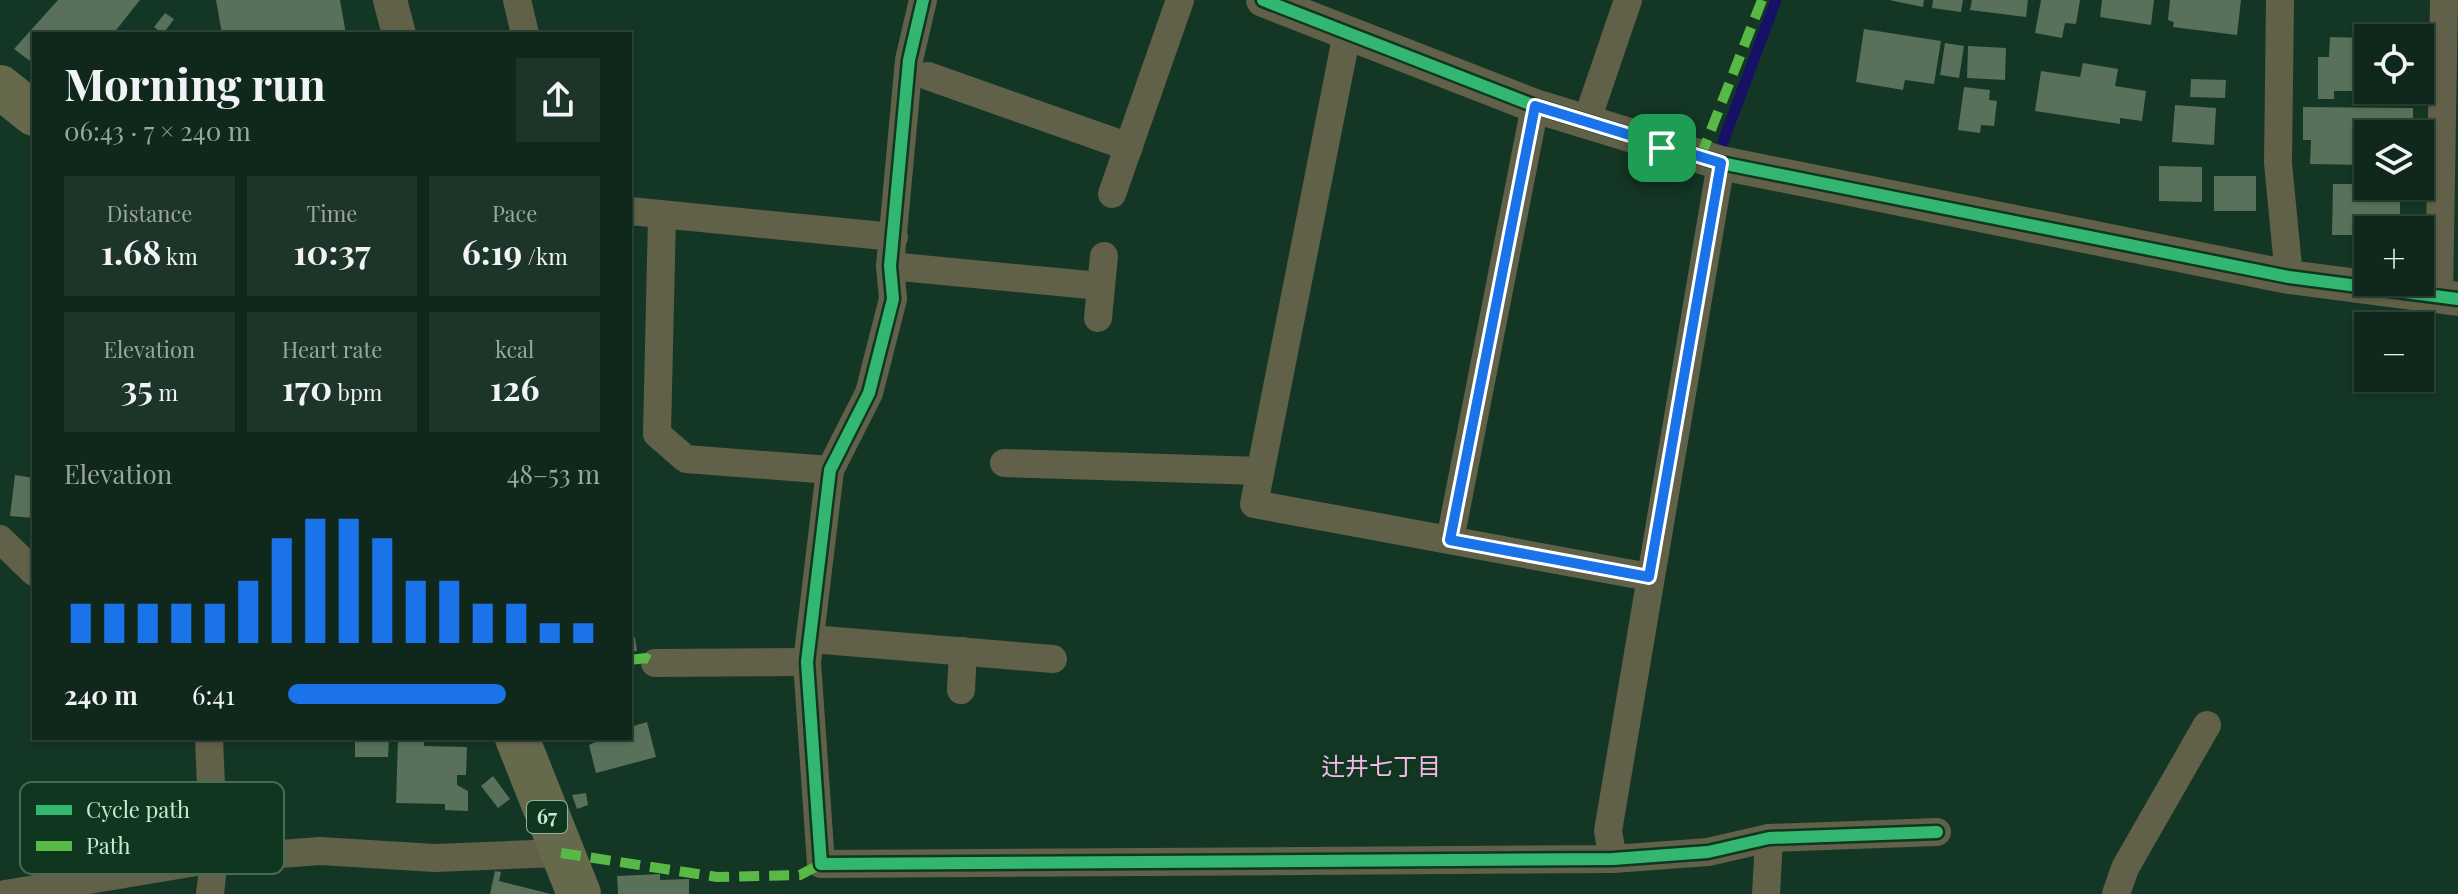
<!DOCTYPE html>
<meta charset="utf-8">
<style>
:root{--surface:#0f281b;--page:#1d3428;--text:#f1f3f6;--muted:#9ba6a3;--line:#2f443a;--accent:#1a73e8}
body{margin:0;font-family:"Playfair Display","Noto Sans JP",serif;background:var(--page);color:var(--text);height:100vh;display:flex;flex-direction:column;font-size:30px;white-space:nowrap}
*{box-sizing:border-box;margin:0}
p{font-size:26px;color:var(--muted)}
.icon{flex:none;width:44px;height:44px;fill:none;stroke:currentColor;stroke-width:2;stroke-linecap:round;stroke-linejoin:round}
.map{position:relative;flex:1;overflow:hidden}
.drawer{position:absolute;left:32px;top:32px;width:600px;height:708px;display:flex;flex-direction:column;background:var(--surface);border-radius:0px;box-shadow:0 2px 6px #0004,0 0 0 2px var(--line)}
.drawer>*{flex:none}
.fabs{position:absolute;left:2354px;top:24px;display:grid;gap:16px}
.fabs a{display:grid;place-items:center;width:80px;height:80px;border-radius:0px;background:var(--surface);box-shadow:0 2px 6px #0004,0 0 0 2px var(--line);font-size:40px}
.pin{position:absolute;display:grid;place-items:center;width:68px;height:68px;color:#fff;margin:-34px;border-radius:16px;box-shadow:0 4px 12px #0006}
.round{display:grid;place-items:center;flex:none;width:84px;height:84px;border-radius:0px;background:var(--page)}
.overview{display:flex;align-items:center;justify-content:space-between;height:136px;padding:0 32px}
h1{font-size:44px;font-weight:700;line-height:60px}
.figures{display:grid;grid-template-columns:repeat(3,1fr);gap:12px;height:136px;padding:8px 32px}
.figures div{display:grid;align-content:center;border-radius:0px;background:var(--page);text-align:center}
.figures b{font-size:34px;font-weight:700}
.figures small{font-size:22px;font-weight:400}
.figures p{font-size:22px}
.chart{height:224px;padding:16px 32px}
.chart p{display:flex;justify-content:space-between}
.chart svg{width:100%;height:144px;margin-top:8px;stroke:var(--accent);stroke-width:6}
ul{padding:0 32px;list-style:none;font-size:26px}
li{display:grid;grid-template-columns:128px 96px 1fr;align-items:center;height:60px}
li i{height:20px;border-radius:10px;background:var(--accent)}
.map>svg:first-child{display:block}
.lines{fill:none;stroke-linecap:round;stroke-linejoin:round}
.stream{stroke:#171067;stroke-width:11}
.building{fill:#59705a}
.minor{stroke:#616048;stroke-width:28}
.tertiary{stroke:#616048;stroke-width:34}
.primary{stroke:#66694c;stroke-width:44}
.quiet{stroke:#58b947;stroke-width:10;stroke-dasharray:20 10;stroke-linecap:butt}
.cycleway-casing{stroke:#0f371f;stroke-width:17}
.cycleway{stroke:#33b770;stroke-width:12}
.route-casing{stroke:#fff;stroke-width:16}
.route{stroke:#1a73e8;stroke-width:10}
.labels{text-anchor:middle;stroke-width:8;stroke-linejoin:round;paint-order:stroke}
.shield{fill:#0f371f;stroke:#90b59c;stroke-width:2}
.shield-label{font-size:20px;font-weight:bold;fill:#c7ebd1}
.neighbourhood-label{font-size:24px;fill:#f8b7eb;stroke:#0f371f}
.key{fill:#0f371f;stroke:#466d54;stroke-width:2}
.key-label{font-size:22px;fill:#c7ebd1}
</style>
<div class="map">
<svg width="2458" height="894" viewBox="0 0 2458 894">
<rect width="100%" height="100%" fill="#143624"/>
<g class="lines">
<path class="stream" d="M1723 142 1776 0"/>
</g>
<g class="building">
<path d="M58 0H140L113 34H34V64L14 49Z"/>
<path d="M216 0H340L346 34H222Z"/>
<path d="M1889 0H1924L1923 7Z"/>
<path d="M1933 0H1963L1961 12 1932 8Z"/>
<path d="M1972 0H2028L2026 17 1970 10Z"/>
<path d="M2041 0H2080L2076 24 2065 23 2062 38 2035 33Z"/>
<path d="M2102 0H2154L2151 25 2100 17Z"/>
<path d="M2170 0H2241L2237 35 2173 27 2174 22 2168 20Z"/>
<path d="M165 13 174 19 163 34 154 27Z"/>
<path d="M1864 29 1941 41 1934 84 1905 80 1903 90 1856 82Z"/>
<path d="M2330 37 2368 38V85H2363V91H2334V99H2318V57H2329Z"/>
<path d="M1945 43 1964 46 1959 78 1940 75Z"/>
<path d="M1968 46 2006 48 2005 80 1967 78Z"/>
<path d="M2083 63 2118 69 2115 86 2146 91 2142 121 2120 118V124L2035 111 2041 71 2080 77Z"/>
<path d="M2191 79 2226 80 2225 98 2190 97Z"/>
<path d="M1964 87 1990 90 1989 100 1997 101 1994 126 1981 125 1980 133 1958 130Z"/>
<path d="M2175 105 2216 108 2214 145 2172 142Z"/>
<path d="M2303 107 2413 108V134H2368V165L2310 164 2311 140H2303Z"/>
<path d="M2159 166 2202 167V202L2159 201Z"/>
<rect x="2214" y="176" width="42" height="35"/>
<path d="M2333 184H2364L2363 198H2400V227H2374L2368 235H2332Z"/>
<path d="M15 475 34 478V518L10 516Z"/>
<path d="M635 637 637 651 630 652V638Z"/>
<path d="M647 722 656 757 596 773 589 745 604 738H630V727Z"/>
<path d="M355 738H389L388 757H355Z"/>
<path d="M398 738H424V746L467 747 466 775H457V785L468 791V811L445 810V804L396 803Z"/>
<path d="M493 776 510 799 498 808 481 786Z"/>
<path d="M586 793 588 805 577 809 572 795Z"/>
<path d="M495 871 501 872 499 881 551 894H490Z"/>
<path d="M660 874V880L689 879V894H618L617 876Z"/>
</g>
<g class="lines">
<g class="minor">
<path d="M517 0 525 34"/>
<path d="M923 0 909 60 890 266 893 299 869 393 830 470 807 662 821 864 1613 859 1708 852 1769 838 1937 832"/>
<path d="M2280 0 2278 163 2289 277"/>
<path d="M1347 33 1254 504 1649 577"/>
<path d="M928 76 1129 147"/>
<path d="M1586 123 1628 0"/>
<path d="M1112 194 1180 0"/>
<path d="M630 211 894 237"/>
<path d="M662 216 657 434 686 459 830 470"/>
<path d="M890 266 1100 286"/>
<path d="M2439 297 2444 0"/>
<path d="M1098 318 1104 256"/>
<path d="M1004 463 1260 471"/>
<path d="M0 539 34 572"/>
<path d="M1450 540 1535 106"/>
<path d="M811 639 1053 659"/>
<path d="M655 663 807 662"/>
<path d="M961 690 963 651"/>
<path d="M209 738 214 859 210 894"/>
<path d="M1613 859 1608 831 1721 163"/>
<path d="M5 894 214 859 320 851 435 858 561 853"/>
<path d="M1766 894 1769 838"/>
<path d="M2116 894 2125 868 2207 725"/>
</g>
<g class="tertiary">
<path d="M390 0 399 34"/>
<path d="M1263 0 1535 106 1721 163 2289 277 2458 299"/>
</g>
<g class="primary">
<path d="M0 87 34 114"/>
<path d="M517 738 579 894"/>
</g>
<g class="quiet">
<path d="M1700 158 1762 0"/>
<path d="M630 660 646 658 655 663"/>
<path d="M561 853 717 877 800 875 821 864"/>
</g>
<defs>
<g id="cycleway">
<path d="M923 0 909 60 890 266 893 299 869 393 830 470 807 662 821 864 1613 859 1708 852 1769 838 1937 832"/>
<path d="M1263 0 1535 106 1721 163 2289 277 2458 299"/>
</g>
</defs>
<use href="#cycleway" class="cycleway-casing"/>
<use href="#cycleway" class="cycleway"/>
</g>
<g class="lines">
<defs>
<path id="route" d="M1535 106 1721 163 1649 577 1450 540Z"/>
</defs>
<use href="#route" class="route-casing"/>
<use href="#route" class="route"/>
</g>
<g class="labels">
<rect class="shield" x="527" y="801" width="40" height="32" rx="6"/>
<g class="shield-label">
<text x="547" y="824">67</text>
</g>
<g class="neighbourhood-label">
<text x="1381" y="775">辻井七丁目</text>
</g>
</g>
<rect x="20" y="782" width="264" height="92" rx="12" class="key"/>
<rect x="36" y="805" width="36" height="10" fill="#33b770"/>
<rect x="36" y="841" width="36" height="10" fill="#58b947"/>
<g class="key-label">
<text x="86" y="818">Cycle path</text>
<text x="86" y="854">Path</text>
</g>
</svg>
<div class="fabs">
<a><svg class="icon" aria-label="locate" viewBox="0 0 24 24"><circle cx="12" cy="12" r="6"/><path d="M12 2v4M12 18v4M2 12h4M18 12h4"/></svg></a>
<a><svg class="icon" aria-label="layers" viewBox="0 0 24 24"><path d="M12 4l9 5-9 5-9-5zM3 14l9 5 9-5"/></svg></a>
<a>+</a>
<a>−</a>
</div>
<div class="pin" style="left:1662px;top:148px;background:#1e9e55"><svg class="icon" aria-label="arrive" viewBox="0 0 24 24"><path d="M6 21V4h12l-3 4 3 4H6"/></svg></div>
<section class="drawer">
<div class="overview"><div><h1>Morning run</h1><p>06:43 · 7 × 240 m</p></div><a class="round"><svg class="icon" aria-label="share" viewBox="0 0 24 24"><path d="M12 15V3M7 8l5-5 5 5M5 13v7h14v-7"/></svg></a></div>
<div class="figures">
<div><p>Distance</p><b>1.68<small> km</small></b></div>
<div><p>Time</p><b>10:37</b></div>
<div><p>Pace</p><b>6:19<small> /km</small></b></div>
</div>
<div class="figures">
<div><p>Elevation</p><b>35<small> m</small></b></div>
<div><p>Heart rate</p><b>170<small> bpm</small></b></div>
<div><p>kcal</p><b>126</b></div>
</div>
<div class="chart"><p><span>Elevation</span>48–53 m</p>
<svg viewBox="0 0 160 44" preserveAspectRatio="none"><path d="M5 44V32M15 44V32M25 44V32M35 44V32M45 44V32M55 44V25M65 44V12M75 44V6M85 44V6M95 44V12M105 44V25M115 44V25M125 44V32M135 44V32M145 44V38M155 44V38"/></svg>
</div>
<ul>
<li><b>240 m</b>6:41<i style="width:70%"></i></li>
</ul>
</section>
</div>
